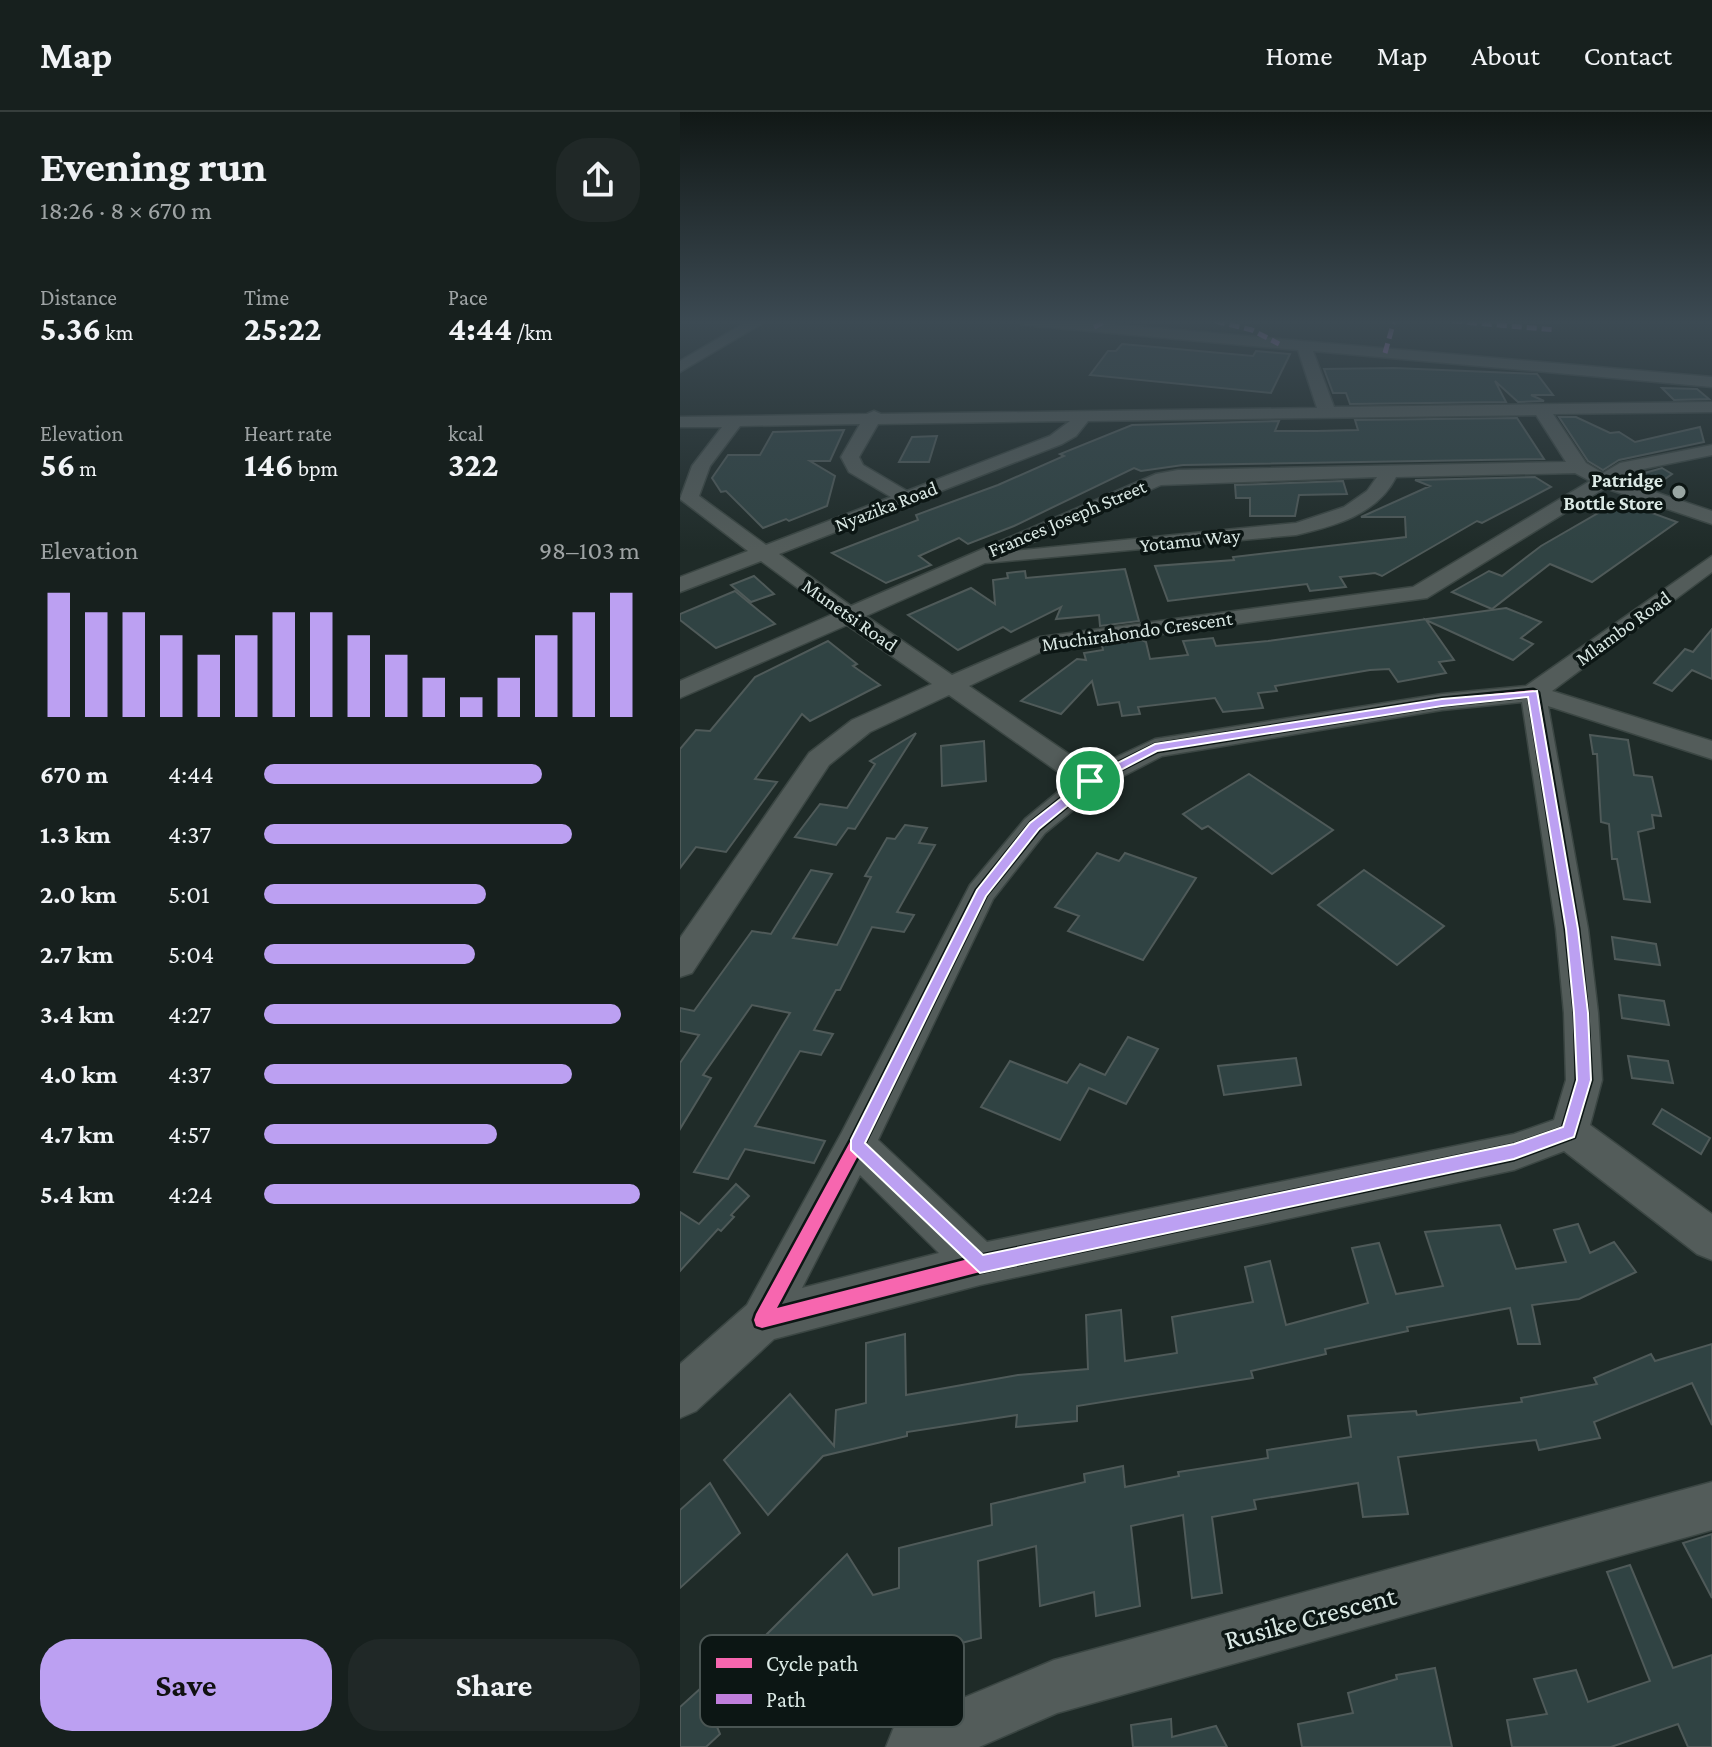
<!DOCTYPE html>
<meta charset="utf-8">
<style>
:root{--surface:#17201e;--page:#202827;--text:#f1f3f6;--muted:#9ea3a4;--line:#363e3c;--accent:#bca0f2}
body{margin:0;font-family:"Crimson Pro",serif;background:var(--page);color:var(--text);height:100vh;display:flex;flex-direction:column;font-size:30px;white-space:nowrap}
*{box-sizing:border-box;margin:0}
p{font-size:26px;color:var(--muted)}
.icon{flex:none;width:44px;height:44px;fill:none;stroke:currentColor;stroke-width:2;stroke-linecap:round;stroke-linejoin:round}
.map{position:relative;flex:1;overflow:hidden}
.side{display:flex;flex-direction:column;background:var(--surface);width:680px}
.side>*{flex:none}
.pin{position:absolute;display:grid;place-items:center;width:68px;height:68px;color:#fff;margin:-34px;border:4px solid #fff;border-radius:50%;box-shadow:0 2px 8px #0007}
.round{display:grid;place-items:center;flex:none;width:84px;height:84px;border-radius:32px;background:var(--page)}
.headline{display:flex;align-items:center;justify-content:space-between;height:136px;padding:0 40px}
h1{font-size:44px;font-weight:700;line-height:60px}
.figures{display:grid;grid-template-columns:repeat(3,1fr);gap:12px;height:136px;padding:8px 40px}
.figures div{display:grid;align-content:center}
.figures b{font-size:34px;font-weight:700}
.figures small{font-size:22px;font-weight:400}
.figures p{font-size:22px}
.chart{height:224px;padding:16px 40px}
.chart p{display:flex;justify-content:space-between}
.chart svg{width:100%;height:144px;margin-top:8px;stroke:var(--accent);stroke-width:6}
.action{display:flex;gap:16px;margin-top:auto;padding:16px 40px}
.action a{flex:1;height:92px;border-radius:32px;background:var(--accent);color:#111;font-size:32px;font-weight:700;line-height:92px;text-align:center}
.action a+a{background:var(--page);color:var(--text)}
ul{padding:0 40px;list-style:none;font-size:26px}
li{display:grid;grid-template-columns:128px 96px 1fr;align-items:center;height:60px}
li i{height:20px;border-radius:10px;background:var(--accent)}
header{display:flex;align-items:center;gap:48px;box-sizing:border-box;height:112px;padding:0 40px;background:var(--surface);border-bottom:2px solid var(--line)}
header strong{font-size:38px}
nav{display:flex;gap:44px;margin-inline-start:auto;font-size:28px}
main{display:flex;flex:1;min-height:0}
.map>svg:first-child{display:block}
.building{fill:#304343;stroke:#4f5a59;stroke-width:2}
.lines{fill:none;stroke-linecap:round;stroke-linejoin:round}
.minor-casing{stroke:#3b4643;stroke-width:3}
.minor{fill:#535c5a;fill-rule:evenodd}
.quiet{stroke:#c07fdc;stroke-width:5;stroke-dasharray:10 5;stroke-linecap:butt}
.cycleway-casing{stroke:#0c1614;stroke-width:5}
.cycleway{fill:#f766af;fill-rule:evenodd}
.route{fill:#bca0f2;stroke:#fff;stroke-width:2;fill-rule:evenodd}
.poi-dot{fill:#99a6a3;stroke:#0c1614;stroke-width:3}
.labels{text-anchor:middle;stroke-width:7;stroke-linejoin:round;paint-order:stroke}
.far-poi-label{font-size:20px;font-weight:bold;fill:#dbe9e5;stroke:#0c1614;text-anchor:end}
.far-street-label{font-size:20px;fill:#dbe9e5;stroke:#0c1614}
.near-street-label{font-size:28px;fill:#dbe9e5;stroke:#0c1614}
.key{fill:#0c1614;stroke:#4a5553;stroke-width:2}
.key-label{font-size:22px;fill:#dbe9e5}
</style>
<header>
<strong>Map</strong>
<nav><a>Home</a><a>Map</a><a>About</a><a>Contact</a></nav>
</header>
<main>
<section class="side">
<div class="headline"><div><h1>Evening run</h1><p>18:26 · 8 × 670 m</p></div><a class="round"><svg class="icon" aria-label="share" viewBox="0 0 24 24"><path d="M12 15V3M7 8l5-5 5 5M5 13v7h14v-7"/></svg></a></div>
<div class="figures">
<div><p>Distance</p><b>5.36<small> km</small></b></div>
<div><p>Time</p><b>25:22</b></div>
<div><p>Pace</p><b>4:44<small> /km</small></b></div>
</div>
<div class="figures">
<div><p>Elevation</p><b>56<small> m</small></b></div>
<div><p>Heart rate</p><b>146<small> bpm</small></b></div>
<div><p>kcal</p><b>322</b></div>
</div>
<div class="chart"><p><span>Elevation</span>98–103 m</p>
<svg viewBox="0 0 160 44" preserveAspectRatio="none"><path d="M5 44V6M15 44V12M25 44V12M35 44V19M45 44V25M55 44V19M65 44V12M75 44V12M85 44V19M95 44V25M105 44V32M115 44V38M125 44V32M135 44V19M145 44V12M155 44V6"/></svg>
</div>
<ul>
<li><b>670 m</b>4:44<i style="width:74%"></i></li>
<li><b>1.3 km</b>4:37<i style="width:82%"></i></li>
<li><b>2.0 km</b>5:01<i style="width:59%"></i></li>
<li><b>2.7 km</b>5:04<i style="width:56%"></i></li>
<li><b>3.4 km</b>4:27<i style="width:95%"></i></li>
<li><b>4.0 km</b>4:37<i style="width:82%"></i></li>
<li><b>4.7 km</b>4:57<i style="width:62%"></i></li>
<li><b>5.4 km</b>4:24<i style="width:100%"></i></li>
</ul>
<div class="action"><a>Save</a><a>Share</a></div>
</section>
<div class="map">
<svg width="1032" height="1635" viewBox="0 0 1032 1635">
<rect width="100%" height="100%" fill="#1f2b28"/>
<g class="building">
<path d="M442 232 573 244 576 239 610 242 591 281 410 263 428 239H436Z"/>
<path d="M714 256 857 262 873 283H851L864 289 838 290 815 269 826 290 670 292 666 281H653L644 257Z"/>
<path d="M982 276 1017 277 1029 287 994 288Z"/>
<path d="M879 305H896L930 321 939 320 955 330 1020 315 1024 330 939 348 923 358 908 349Z"/>
<path d="M837 306 864 347 503 353 461 359 454 356 334 414 288 432 279 426 239 444 251 453 206 471 152 441 238 408 236 403 318 373 384 344 380 342 452 313 599 309 595 319H637L678 318 675 308Z"/>
<path d="M164 318 150 349H130L155 364 147 394 109 409 106 407 83 416 46 379 41 380 32 366 48 343H80L93 320Z"/>
<path d="M257 324 249 350H219L232 325Z"/>
<path d="M982 356 992 362 972 376 947 366Z"/>
<path d="M855 365 871 375 802 411 797 409 702 464 695 461 660 465 666 475 630 479 627 472 488 489 475 454 554 448 553 445 726 425 725 405H681L750 374 735 368Z"/>
<path d="M663 369 667 382 619 383 615 404H570V386H556L555 373Z"/>
<path d="M939 389 997 410 912 470 870 452 812 497 772 480 809 459 822 464 861 434Z"/>
<path d="M445 457 459 509 420 514 419 503 376 507 381 495 331 520 323 515 278 538 228 503 291 476 315 492 313 468 328 466 327 461 345 459 346 466Z"/>
<path d="M74 464 94 482 71 490 51 473Z"/>
<path d="M55 479 95 512 36 536 0 508V502Z"/>
<path d="M826 496 861 510 841 526 853 532 833 548 746 508 774 548 759 550 766 561 718 570 709 557 690 558 595 574 597 579 578 581 583 596 543 600 535 586 458 595 460 602 442 604 439 590 418 593 412 569 381 602 341 589 397 547 406 548 404 541 423 538 422 533 462 528 466 530 470 547 508 543 503 529 533 526 536 534 588 529Z"/>
<path d="M1032 517V567L1012 558 992 579 974 571 1005 537 1013 540Z"/>
<path d="M148 529 177 552 173 554 200 573 130 609 122 602 75 667 97 670 46 740 16 735 0 756V637L16 618 30 619 75 565Z"/>
<path d="M236 621 175 717 168 716 156 733 115 725 140 692 167 696 195 652 190 649Z"/>
<path d="M910 623 948 628 954 663 972 665 981 704 972 703 974 716 958 720 970 790 944 787 937 747H932L929 712 921 710 917 642H913Z"/>
<path d="M304 629 306 669 262 674 261 634Z"/>
<path d="M569 662 653 718 592 762 528 714 522 717 503 702Z"/>
<path d="M225 713 247 716 239 731 255 733 217 800 234 803 224 820 192 815 160 878H156L134 918 153 922 141 943 120 939 75 1014 145 1029 134 1051 65 1037 48 1067 14 1060 110 901 72 893 23 963 31 966 0 1017V951L19 923 0 919V896L14 899 72 819 91 822 131 758 152 762 113 826 157 833 191 765 185 764 207 726 215 727Z"/>
<path d="M417 741 439 749 445 741 516 766 463 848 388 819 399 804 375 795Z"/>
<path d="M684 758 764 814 717 853 638 793Z"/>
<path d="M932 825 976 832 980 853 935 847Z"/>
<path d="M939 883 984 889 989 913 942 906Z"/>
<path d="M448 925 478 937 446 992 409 976 380 1028 301 995 330 949 387 971 400 952 425 963Z"/>
<path d="M948 944 988 949 993 971 952 966Z"/>
<path d="M616 946 621 973 544 983 538 954Z"/>
<path d="M982 997 1030 1026 1021 1042 973 1012Z"/>
<path d="M56 1072 69 1084 51 1103 54 1105 41 1119 38 1117 0 1159V1100L19 1112Z"/>
<path d="M898 1112 910 1141 934 1130 956 1160 899 1187 852 1193 860 1232H838L830 1196 727 1215 728 1219 645 1237 646 1242 571 1259 573 1266 397 1294V1309L336 1315 337 1303 227 1320V1324L143 1344 88 1403 44 1348 110 1282 154 1334 156 1298 186 1291V1231L225 1222 226 1283 338 1263 408 1257 406 1203 441 1198 445 1249 497 1241 492 1205 573 1190 565 1155 590 1149 606 1213 688 1191 672 1136 699 1131 716 1182 763 1174 745 1120 820 1113 836 1157 886 1150 874 1118Z"/>
<path d="M1032 1232V1313L1012 1271 914 1310 920 1326 859 1338 856 1328 718 1345 728 1402 683 1405 678 1371 574 1388 576 1397 532 1405 542 1481 512 1486 503 1403 451 1414 460 1494 416 1504 414 1480 360 1494 356 1434 298 1449 301 1526 250 1539V1545L196 1558 172 1584 165 1572 132 1605 108 1556 98 1566 79 1530 167 1442 193 1483 219 1476V1436L312 1413 311 1392 405 1370 404 1362 443 1354 445 1375 499 1364 498 1360 588 1346 587 1338 671 1325 668 1304 736 1299 737 1303 842 1290 841 1286 917 1272 914 1266 971 1242 975 1249Z"/>
<path d="M30 1371 60 1421 0 1476V1398Z"/>
<path d="M1032 1422V1486L1003 1431Z"/>
<path d="M950 1453 993 1556 1032 1543V1635H1008L998 1612 931 1635H832L827 1608 867 1602 854 1567 896 1558 908 1590 970 1569 927 1460Z"/>
<path d="M755 1556 772 1635H622L618 1612 673 1601 668 1581 717 1567 716 1563Z"/>
<path d="M21 1576 40 1622 26 1635H0V1595Z"/>
<path d="M491 1607 492 1625 536 1614 547 1635H453L451 1613Z"/>
</g>
<g class="lines">
<defs>
<g id="minor">
<path d="M68 209H86L0 260V249Z"/>
<path d="M337 209H395L1032 265V275L633 239 654 295 1032 290V300L873 302 906 351 923 361 940 351 1032 333V343L953 359 939 368 1032 399V412L925 376 747 486 365 538 289 574 411 657 475 627 762 582 846 574 1032 444V460L872 579 1032 629V647L868 594 908 817 918 901 922 968 910 1013 1032 1102V1148L1017 1142 884 1039 834 1058 300 1173 94 1227 16 1299 0 1306V1252L67 1193 162 1020 290 773 345 707 391 669 269 583 190 620 149 653 12 861 0 865V826L129 641 172 608 252 572 167 513 0 586V569L153 502 81 449 0 480V465L68 439 0 387 12 354 42 315H0V305L187 302 194 299 201 302 637 296 618 238 344 213ZM856 303 886 350 498 358 476 362 171 494 99 442 382 332 396 324 408 309ZM390 309 370 324 227 379 183 353 179 345 198 312ZM180 312 161 345 169 360 211 385 86 433 19 384 30 354 60 314ZM895 361 910 369 733 475 360 525 272 563 186 504 305 451 616 423C654 414 697 403 716 365ZM697 365 687 379 664 395 616 411 333 439 481 373ZM842 590 876 817 884 901 886 968 874 1008 834 1022 307 1130 198 1028 313 787 365 721 420 676 482 644 762 598ZM180 1063 259 1141 122 1176Z"/>
<path d="M1032 1370V1418L377 1601 299 1635H206L214 1615 374 1548Z"/>
</g>
</defs>
<use href="#minor" class="minor-casing"/>
<use href="#minor" class="minor"/>
<g class="quiet">
<path d="M535 209 572 218 599 232"/>
<path d="M772 209 876 218"/>
<path d="M414 215 426 209"/>
<path d="M705 241 714 209"/>
</g>
<defs>
<path id="cycleway" d="M853 578 858 581 898 817 907 901 911 968 894 1025 834 1047 300 1160 82 1216 76 1214 74 1208 76 1202 171 1028 297 778 351 711 406 667 475 633 762 587ZM849 584 886 817 895 901 897 968 883 1016 834 1033 300 1144 97 1196 181 1038 306 783 359 717 414 671 477 639 762 593Z"/>
</defs>
<use href="#cycleway" class="cycleway-casing"/>
<use href="#cycleway" class="cycleway"/>
</g>
<linearGradient id="sky" x2="0" y2="1"><stop stop-color="#111816"/><stop offset="0.48" stop-color="#3c4a53"/><stop offset="1" stop-color="#3c4a53" stop-opacity="0"/></linearGradient>
<rect width="1032" height="438" fill="url(#sky)"/>
<path class="route" d="M857 579 898 817 908 901 911 968 894 1025 834 1047 300 1161 171 1038V1028L297 778 350 711 406 667 475 632 762 587ZM848 585 886 817 894 901 897 968 883 1015 834 1032 303 1143 185 1031 306 784 359 717 414 672 477 639 762 594Z"/>
<circle class="poi-dot" cx="999" cy="380" r="8"/>
<g class="labels">
<g class="far-poi-label">
<text x="983" y="375">Patridge<tspan x="983" dy="23">Bottle Store</tspan></text>
</g>
<g class="far-street-label">
<text transform="translate(206 394) rotate(-21)" y="7">Nyazika Road</text>
<text transform="translate(387 406) rotate(-23)" y="7">Frances Joseph Street</text>
<text transform="translate(510 428) rotate(-6)" y="7">Yotamu Way</text>
<text transform="translate(170 503) rotate(35)" y="7">Munetsi Road</text>
<text transform="translate(943 516) rotate(-36)" y="7">Mlambo Road</text>
<text transform="translate(457 519) rotate(-8)" y="7">Muchirahondo Crescent</text>
</g>
<g class="near-street-label">
<text transform="translate(630 1505) rotate(-15)" y="10">Rusike Crescent</text>
</g>
</g>
<rect x="20" y="1523" width="264" height="92" rx="12" class="key"/>
<rect x="36" y="1546" width="36" height="10" fill="#f766af"/>
<rect x="36" y="1582" width="36" height="10" fill="#c07fdc"/>
<g class="key-label">
<text x="86" y="1559">Cycle path</text>
<text x="86" y="1595">Path</text>
</g>
</svg>
<div class="pin" style="left:410px;top:669px;background:#1e9e55"><svg class="icon" aria-label="arrive" viewBox="0 0 24 24"><path d="M6 21V4h12l-3 4 3 4H6"/></svg></div>
</div>
</main>
